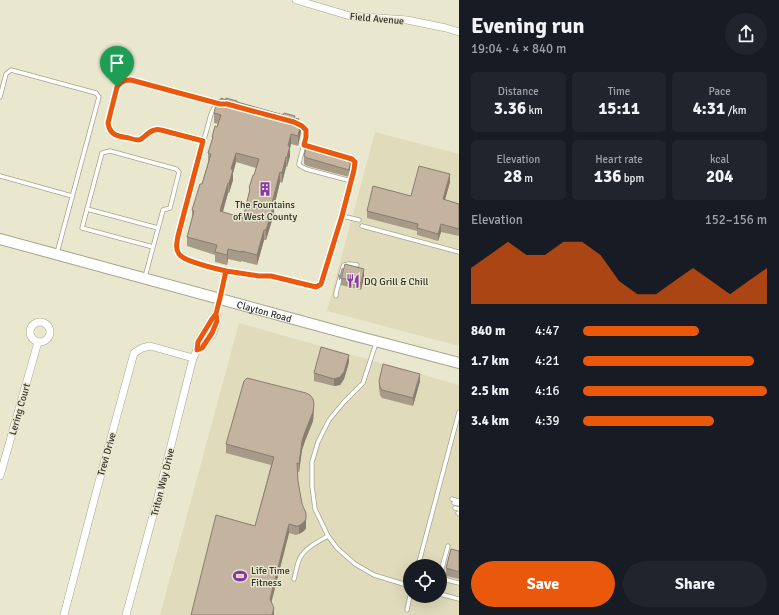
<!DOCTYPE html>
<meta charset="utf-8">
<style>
:root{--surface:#171b24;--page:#20242c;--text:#f1f3f6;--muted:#9ea1a6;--accent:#ea580c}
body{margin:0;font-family:Signika,sans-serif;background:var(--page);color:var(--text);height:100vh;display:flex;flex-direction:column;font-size:15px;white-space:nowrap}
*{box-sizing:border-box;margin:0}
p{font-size:13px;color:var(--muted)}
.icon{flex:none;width:22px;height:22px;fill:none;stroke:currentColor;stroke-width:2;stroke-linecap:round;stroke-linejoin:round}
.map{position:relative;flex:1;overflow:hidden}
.drawer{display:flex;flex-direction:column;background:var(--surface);width:320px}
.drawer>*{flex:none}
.buttons{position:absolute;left:403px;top:559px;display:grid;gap:8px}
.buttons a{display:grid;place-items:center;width:44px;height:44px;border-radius:50%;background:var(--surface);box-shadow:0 4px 16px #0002;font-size:20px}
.pin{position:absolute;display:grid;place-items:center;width:34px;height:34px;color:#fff;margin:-41px -17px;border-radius:50% 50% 50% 0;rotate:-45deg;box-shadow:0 0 4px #0007}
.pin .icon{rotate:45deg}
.round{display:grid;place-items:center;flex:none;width:42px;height:42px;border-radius:21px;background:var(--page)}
.summary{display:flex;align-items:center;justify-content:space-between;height:68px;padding:0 12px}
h1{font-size:22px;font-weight:700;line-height:30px}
.figures{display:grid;grid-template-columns:repeat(3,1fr);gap:6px;height:68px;padding:4px 12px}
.figures div{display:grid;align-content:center;border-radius:6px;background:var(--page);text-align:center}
.figures b{font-size:17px;font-weight:700}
.figures small{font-size:11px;font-weight:400}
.figures p{font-size:11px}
.chart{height:112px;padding:8px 12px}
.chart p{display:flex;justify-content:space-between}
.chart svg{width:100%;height:72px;margin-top:4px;fill:var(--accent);opacity:.7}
.cta{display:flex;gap:8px;margin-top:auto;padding:8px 12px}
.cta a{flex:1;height:46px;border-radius:24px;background:var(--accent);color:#fff;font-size:16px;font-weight:700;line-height:46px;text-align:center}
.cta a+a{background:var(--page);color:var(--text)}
ul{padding:0 12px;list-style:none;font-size:13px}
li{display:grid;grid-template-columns:64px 48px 1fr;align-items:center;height:30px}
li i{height:10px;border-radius:5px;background:var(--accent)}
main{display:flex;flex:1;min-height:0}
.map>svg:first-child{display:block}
.built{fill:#dfdbbb;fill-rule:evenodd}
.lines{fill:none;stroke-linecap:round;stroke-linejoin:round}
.service-casing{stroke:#a7a48d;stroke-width:5}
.minor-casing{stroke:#a7a48d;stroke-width:8}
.secondary-casing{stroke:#a7a48d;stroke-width:12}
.service{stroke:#fff;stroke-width:3.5}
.minor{stroke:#fff;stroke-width:7}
.secondary{stroke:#fff;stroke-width:10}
.wall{fill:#a89a89;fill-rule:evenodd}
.shaded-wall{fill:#887d6f}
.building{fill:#c3b39f;stroke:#887d6f;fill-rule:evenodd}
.oneway{fill:#999894}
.route-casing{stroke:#fff;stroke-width:8}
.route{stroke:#ea580c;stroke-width:5}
.labels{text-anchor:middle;stroke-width:3;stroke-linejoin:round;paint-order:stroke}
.street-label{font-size:10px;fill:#333228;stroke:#eae7cf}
.poi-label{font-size:10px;fill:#333228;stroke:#eae7cf;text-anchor:start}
</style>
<main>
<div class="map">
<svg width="459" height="615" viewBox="0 0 459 615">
<rect width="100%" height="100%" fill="#eae7cf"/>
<g class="built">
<path d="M375 132 459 154V346L327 311Z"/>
<path d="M239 323 459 385V615H160ZM410 566H440V596H410Z"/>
</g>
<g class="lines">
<defs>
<g id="service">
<path d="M0 97 6 74 11 70 96 93 99 97 57 253"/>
<path d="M219 105 214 108 211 114 178 236C177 242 175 249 179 254 183 261 217 268 226 271L221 297"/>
<path d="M298 124 306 130V137L299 163V165L306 169 351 181"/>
<path d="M203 141 161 130C159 130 157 129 155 130 148 131 145 138 139 140 135 140 132 139 129 138 118 136 109 136 108 123L117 87C121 82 124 80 131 80L220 105"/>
<path d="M304 145 352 159 355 162 354 171 342 216 359 220"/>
<path d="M0 176 72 196"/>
<path d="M87 209 158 228"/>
<path d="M362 226 459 252"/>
<path d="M226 271 259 276H271L316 287 321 284 342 216"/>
<path d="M145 277 163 210 170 208 179 172 176 169 110 151 102 153 82 228 153 247"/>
<path d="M336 296V293L343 267 344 265 349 264 357 265"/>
<path d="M376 343 363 383 344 402 329 420 318 442 312 462V486L315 509 328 536 337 548 355 564 374 575 410 586"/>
<path d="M452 499 459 501"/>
<path d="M454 503 459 504"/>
<path d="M455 508 459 509"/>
<path d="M458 513 459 514"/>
<path d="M448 546C446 555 439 571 443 579L459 583"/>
<path d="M418 566 459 412"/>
<path d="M294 579C296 572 297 564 300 558 305 548 319 541 328 536"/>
<path d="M440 594 459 599"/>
<path d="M407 610 410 596"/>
</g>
<g id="minor">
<path d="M296 0 350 16 407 20 446 28 459 32"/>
<circle cx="40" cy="332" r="10"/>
<path d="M197 350 202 347 213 333 217 321 216 314"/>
<path d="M0 476 38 342"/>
<path d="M64 615 97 489 134 353 142 348 150 346 193 358"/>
<path d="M126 615 158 497 193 358 197 350 198 342 212 319 216 314 220 298"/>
</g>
<g id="secondary">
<path id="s1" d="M0 239 356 336 459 363"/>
</g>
</defs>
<use href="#service" class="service-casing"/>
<use href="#minor" class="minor-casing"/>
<use href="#secondary" class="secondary-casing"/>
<use href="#service" class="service"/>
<use href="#minor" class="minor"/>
<use href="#secondary" class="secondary"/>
</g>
<g class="wall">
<path d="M237 102 295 118 299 122 301 132 298 146 291 144 290 148V156L287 167H286L282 183 280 182 274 207V214L266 240H264L257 265 241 261V262L228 259 227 265 215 262V255L187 246V237L192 218V210L202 184 208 162V153L212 140V137L217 127 218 124 214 123V113ZM236 162 256 168 254 175 249 188V194L243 218 223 212 228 193H229L233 180V173Z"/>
<path d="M304 156 351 167 349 177 307 166 304 164Z"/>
<path d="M450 182 445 200 459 204V236L441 232 438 241 417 235V231L367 218V211L411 196Z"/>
<path d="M364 277 361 290 341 285V278Z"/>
<path d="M349 362 344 379 340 385 334 386 314 381V373Z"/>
<path d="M379 381H420L413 406 382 398 380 395 379 388Z"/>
<path d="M314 413 313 421 305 441 302 450 299 472H298V481L306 528 304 531 299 534 296 535 289 533 271 602 274 615 255 526 271 465 226 453V444Z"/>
<path d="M459 551V579L446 576V568Z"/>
</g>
<g class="shaded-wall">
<path d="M301 122V132L298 146V136Z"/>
<path d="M291 134V144L290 148V156L287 167 288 146Z"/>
<path d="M236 153V162L233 173V180L229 193V183L231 169Z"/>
<path d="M286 157V167L282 183V173Z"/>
<path d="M351 159V167L349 177V170Z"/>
<path d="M280 172V182L274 207V214L266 240V230L272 203Z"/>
<path d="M450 174V182L443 206V199Z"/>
<path d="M228 183V193L220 221V211Z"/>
<path d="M441 224V232L438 241V234Z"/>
<path d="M264 230V240L257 265V255Z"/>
<path d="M228 249V259L227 265V255Z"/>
<path d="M364 269V277L361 290V283Z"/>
<path d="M349 355V362L344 379 340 385 334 386V379Z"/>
<path d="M420 374V381L413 406V398Z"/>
<path d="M314 404 313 421 305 441 302 450 299 472V464L302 441Z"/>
<path d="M306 513V528L304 531 299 534V526Z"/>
<path d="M289 524V533L270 608V599Z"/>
<path d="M274 608V615H271Z"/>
</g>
<g class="building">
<path d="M221 98 226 100V98L237 101V102L283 115 284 113 295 116 294 118 299 119 298 121 301 122 298 136 291 134 288 146H290L287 157H286L282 173 280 172 272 203 274 204 266 230H264L257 255 241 251V252L228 249 227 255 215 252 217 245 187 237 194 211 192 210 200 184H202L211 154 208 153 213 137H212L215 126 217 127 221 115 214 113 217 100H221ZM236 153 259 159 254 175H253L249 188 250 189 243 218 220 211 228 183H229L233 170 231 169Z"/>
<path d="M306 147 351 159 349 170 307 158 304 156Z"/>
<path d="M419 166 450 174 443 199 459 204V229L441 224 438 234 417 228 418 224 367 211 373 186 411 196Z"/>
<path d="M345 264 364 269 361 283 341 278Z"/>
<path d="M321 347 349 355 344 372 340 377 334 379 314 373Z"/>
<path d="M383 364 420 374 413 398 382 390 380 387 379 381Z"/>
<path d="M247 378 306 393 310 395 313 399 314 404 313 412 305 432 302 441 299 464 297 463 298 481 302 504 306 513V519L304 522 299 526H296L289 524 270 599 274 608 272 615H191L216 515 255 526 274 457 226 444 244 381Z"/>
<path d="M451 549 459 551V572L446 568Z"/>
</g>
<defs><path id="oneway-solid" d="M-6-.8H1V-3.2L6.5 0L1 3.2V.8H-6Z"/></defs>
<use class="oneway" href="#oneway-solid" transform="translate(341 274) rotate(105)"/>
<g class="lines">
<defs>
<path id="route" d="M117 87 108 123C110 136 118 136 129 138 132 139 136 140 139 140 145 138 148 131 155 130 157 129 159 130 161 130L203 141 178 236C177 242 175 249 179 254 183 261 217 269 226 271L220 298 216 314 212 319 198 342 197 350 202 348 212 333 217 321 216 314 220 298 226 271 259 276H271L316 287 321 284 342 216 354 170 355 162 352 159 304 145 306 137V130L302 126 294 122 227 104H220L131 80C124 80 121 82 117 87"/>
</defs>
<use href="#route" class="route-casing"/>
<use href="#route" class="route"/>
</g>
<defs>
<symbol id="building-bare" viewBox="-9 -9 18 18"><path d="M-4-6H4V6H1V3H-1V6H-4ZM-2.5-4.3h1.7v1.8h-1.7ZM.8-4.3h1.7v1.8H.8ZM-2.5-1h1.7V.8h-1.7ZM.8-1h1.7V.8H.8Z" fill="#8b38a6" stroke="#eae7cf" stroke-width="2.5" paint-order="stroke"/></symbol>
<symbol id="restaurant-bare" viewBox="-9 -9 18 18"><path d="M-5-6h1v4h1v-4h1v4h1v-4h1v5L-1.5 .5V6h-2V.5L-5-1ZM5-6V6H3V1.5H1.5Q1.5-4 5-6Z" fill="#8b38a6" stroke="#eae7cf" stroke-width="2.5" paint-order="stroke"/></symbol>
<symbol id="stadium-bare" viewBox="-9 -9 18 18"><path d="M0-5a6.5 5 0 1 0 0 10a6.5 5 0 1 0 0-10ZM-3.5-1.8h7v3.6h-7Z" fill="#8b38a6" stroke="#eae7cf" stroke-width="2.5" paint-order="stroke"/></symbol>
</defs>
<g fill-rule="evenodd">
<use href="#building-bare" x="255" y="179" width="20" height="20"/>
<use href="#restaurant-bare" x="343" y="271" width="20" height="20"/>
<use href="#stadium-bare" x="230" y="566" width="20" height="20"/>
</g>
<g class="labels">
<g class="street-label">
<text transform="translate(377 18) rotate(5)" y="4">Field Avenue</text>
<text dy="4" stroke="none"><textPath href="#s1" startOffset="274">Clayton Road</textPath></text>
<text transform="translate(19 409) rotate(-74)" y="4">Lering Court</text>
<text transform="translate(106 454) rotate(-74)" y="4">Trevi Drive</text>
<text transform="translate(162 482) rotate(-76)" y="4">Triton Way Drive</text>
</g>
<g class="poi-label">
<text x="265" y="208" text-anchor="middle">The Fountains<tspan x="265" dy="12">of West County</tspan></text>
<text x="364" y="285">DQ Grill &amp; Chill</text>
<text x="251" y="574">Life Time<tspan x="251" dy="12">Fitness</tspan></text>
</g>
</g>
</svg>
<div class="buttons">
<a><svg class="icon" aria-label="locate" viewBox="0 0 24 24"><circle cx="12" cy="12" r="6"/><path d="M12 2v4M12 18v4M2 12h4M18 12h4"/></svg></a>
</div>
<div class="pin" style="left:117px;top:87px;background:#1e9e55"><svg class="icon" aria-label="arrive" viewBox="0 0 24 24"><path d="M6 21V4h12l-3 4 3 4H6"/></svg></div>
</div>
<section class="drawer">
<div class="summary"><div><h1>Evening run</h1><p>19:04 · 4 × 840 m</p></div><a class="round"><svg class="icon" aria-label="share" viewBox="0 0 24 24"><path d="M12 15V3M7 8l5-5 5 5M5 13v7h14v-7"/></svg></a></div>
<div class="figures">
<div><p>Distance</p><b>3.36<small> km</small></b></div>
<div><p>Time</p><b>15:11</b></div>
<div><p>Pace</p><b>4:31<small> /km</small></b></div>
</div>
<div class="figures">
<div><p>Elevation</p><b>28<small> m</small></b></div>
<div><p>Heart rate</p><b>136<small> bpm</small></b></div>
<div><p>kcal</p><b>204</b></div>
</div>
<div class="chart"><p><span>Elevation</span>152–156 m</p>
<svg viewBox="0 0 160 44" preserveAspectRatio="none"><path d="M0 44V22L10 14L20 6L30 14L40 14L50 6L60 6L70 14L80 30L90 38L100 38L110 30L120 22L130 30L140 38L150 30L160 22V44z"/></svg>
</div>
<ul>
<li><b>840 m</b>4:47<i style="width:63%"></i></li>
<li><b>1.7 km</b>4:21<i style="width:93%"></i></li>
<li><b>2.5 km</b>4:16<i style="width:100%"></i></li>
<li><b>3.4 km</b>4:39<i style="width:71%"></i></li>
</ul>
<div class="cta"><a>Save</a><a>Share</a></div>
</section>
</main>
